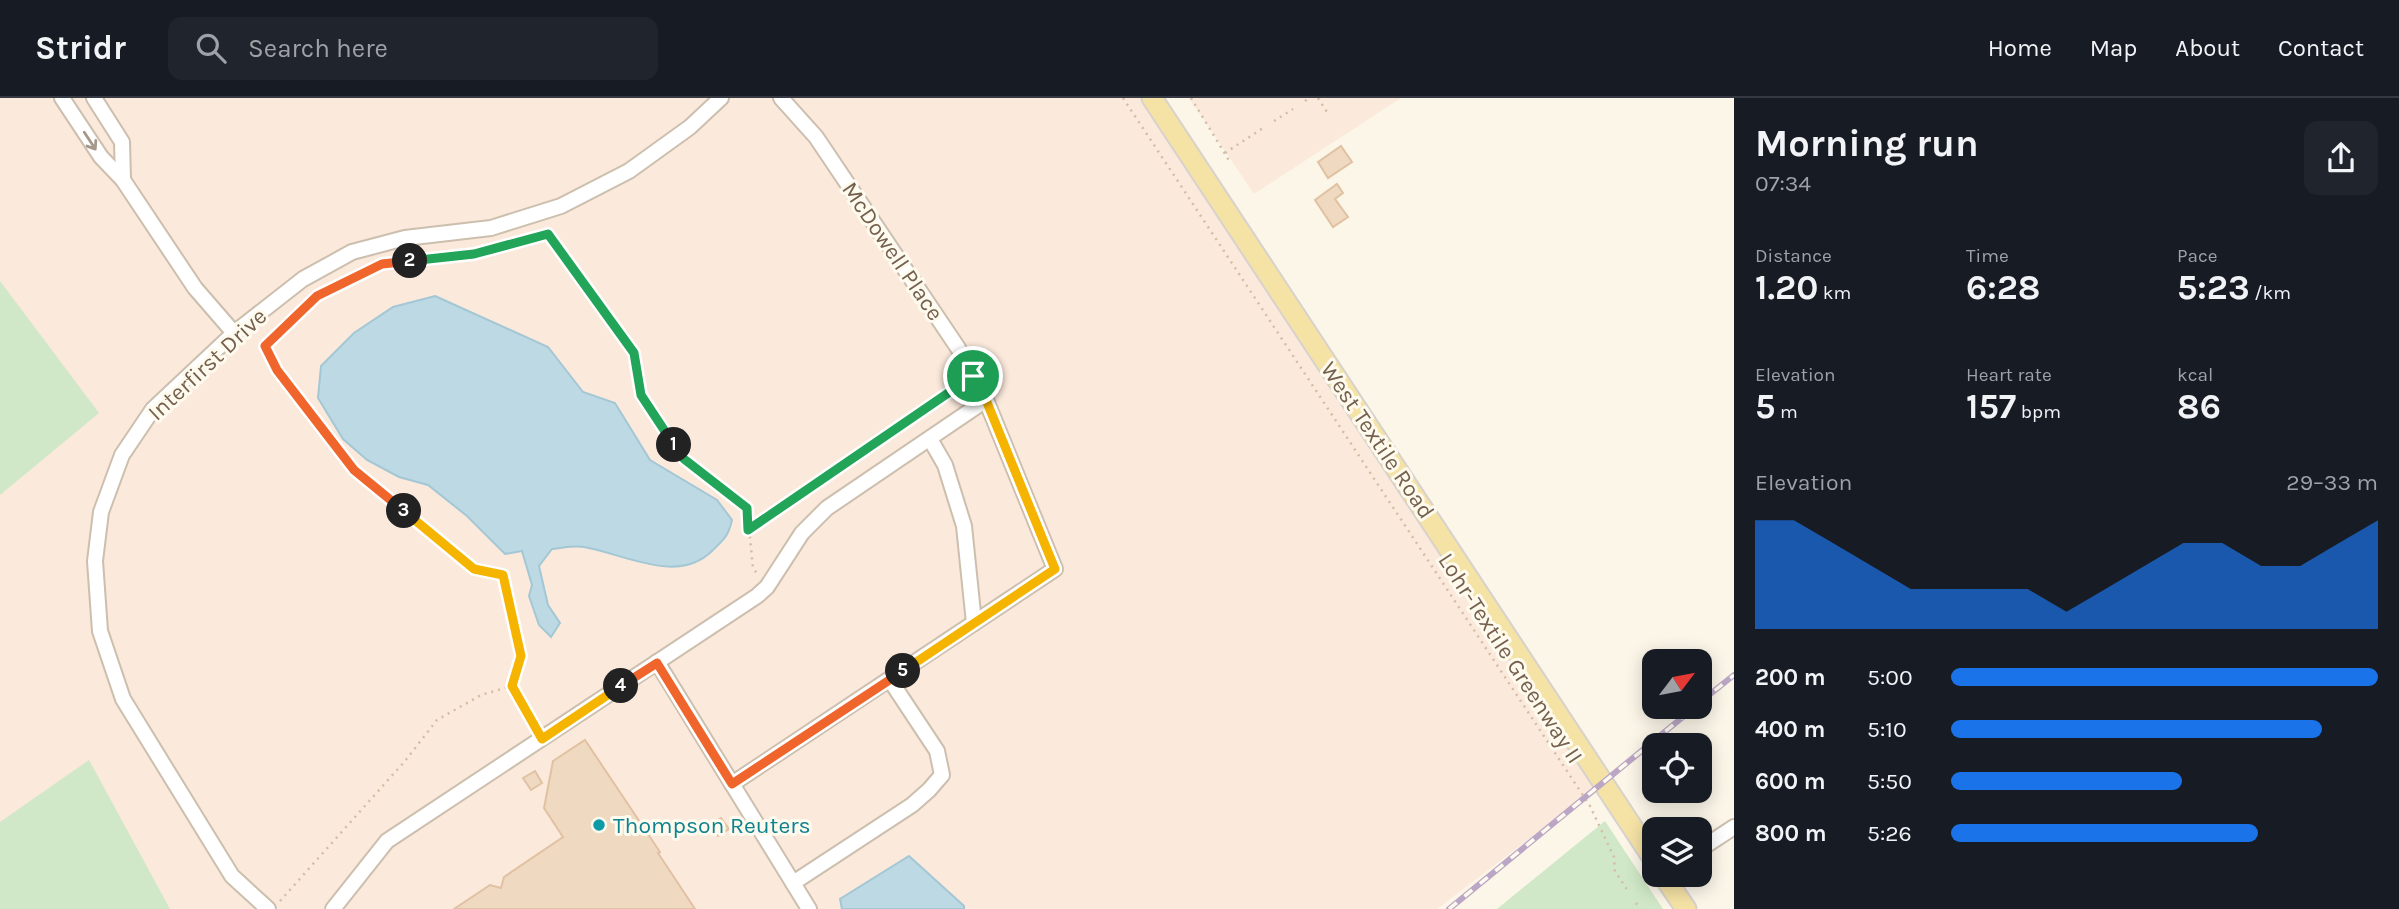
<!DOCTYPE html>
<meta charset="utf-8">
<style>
:root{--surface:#171b24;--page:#20242c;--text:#f1f3f6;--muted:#9ea1a6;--line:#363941;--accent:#1a73e8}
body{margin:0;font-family:Karla,sans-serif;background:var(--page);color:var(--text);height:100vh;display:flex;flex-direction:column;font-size:26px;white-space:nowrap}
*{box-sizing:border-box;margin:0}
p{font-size:23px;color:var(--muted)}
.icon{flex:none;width:38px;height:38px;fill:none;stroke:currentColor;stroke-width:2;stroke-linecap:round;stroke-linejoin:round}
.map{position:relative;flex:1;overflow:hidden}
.panel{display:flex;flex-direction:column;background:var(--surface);width:665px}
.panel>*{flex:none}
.needle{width:46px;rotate:58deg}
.fabs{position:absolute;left:1642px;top:551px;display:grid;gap:14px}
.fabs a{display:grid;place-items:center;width:70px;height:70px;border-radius:14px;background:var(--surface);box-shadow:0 4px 18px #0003;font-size:35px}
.pin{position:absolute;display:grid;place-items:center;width:60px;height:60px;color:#fff;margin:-30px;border:4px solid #fff;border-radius:50%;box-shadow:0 2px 7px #0007}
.km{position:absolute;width:35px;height:35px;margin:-18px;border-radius:50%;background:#222;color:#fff;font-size:19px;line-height:35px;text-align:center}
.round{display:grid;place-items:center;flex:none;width:74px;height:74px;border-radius:14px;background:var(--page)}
.headline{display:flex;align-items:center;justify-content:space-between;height:119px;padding:0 21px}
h1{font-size:38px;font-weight:700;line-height:52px}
.stats{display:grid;grid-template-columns:repeat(3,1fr);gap:10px;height:119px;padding:7px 21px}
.stats div{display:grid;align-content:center}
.stats b{font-size:35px;font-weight:700}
.stats small{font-size:19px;font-weight:400}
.stats p{font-size:19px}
.chart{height:196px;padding:14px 21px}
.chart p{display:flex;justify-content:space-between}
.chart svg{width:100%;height:126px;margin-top:7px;fill:var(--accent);opacity:.7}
ul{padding:0 21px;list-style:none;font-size:23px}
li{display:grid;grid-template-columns:112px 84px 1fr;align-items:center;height:52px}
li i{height:18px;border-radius:9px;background:var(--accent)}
header{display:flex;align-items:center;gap:42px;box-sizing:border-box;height:98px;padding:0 35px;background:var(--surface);border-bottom:2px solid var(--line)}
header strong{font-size:33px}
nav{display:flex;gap:38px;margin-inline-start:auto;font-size:24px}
.search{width:490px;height:63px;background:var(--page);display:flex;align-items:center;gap:18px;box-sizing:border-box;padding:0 24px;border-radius:14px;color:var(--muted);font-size:26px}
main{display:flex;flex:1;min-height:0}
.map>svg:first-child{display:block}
.commercial{fill:#fbe9dc}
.green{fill:#d0e8c7}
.water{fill:#bdd9e4;stroke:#a4c7d5;stroke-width:2}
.building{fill:#efd9c1;stroke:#e0c2a2;stroke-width:2}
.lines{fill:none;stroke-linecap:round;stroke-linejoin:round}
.minor-casing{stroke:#ccbfae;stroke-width:18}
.major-casing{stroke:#d8d2cd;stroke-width:23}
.path{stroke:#d4bda4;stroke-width:2.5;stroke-dasharray:2 5;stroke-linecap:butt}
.minor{stroke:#fff;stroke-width:14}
.major{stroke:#f5e2a5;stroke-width:19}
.rail-casing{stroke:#bba6c5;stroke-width:6}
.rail{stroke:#fefaee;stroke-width:3.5;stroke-dasharray:10;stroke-linecap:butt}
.oneway{stroke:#a5988b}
.split-1-casing{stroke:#fff;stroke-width:14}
.split-2-casing{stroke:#fff;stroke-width:14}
.split-3-casing{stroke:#fff;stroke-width:14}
.split-4-casing{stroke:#fff;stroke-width:14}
.split-5-casing{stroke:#fff;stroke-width:14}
.split-6-casing{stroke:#fff;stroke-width:14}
.split-1{stroke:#22a559;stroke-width:9}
.split-2{stroke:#22a559;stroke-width:9}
.split-3{stroke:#f0652b;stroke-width:9}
.split-4{stroke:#f5b400;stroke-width:9}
.split-5{stroke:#f0652b;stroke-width:9}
.split-6{stroke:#f5b400;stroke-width:9}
.culture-dot{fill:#0f9aa8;stroke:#fefaee;stroke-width:2.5}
.labels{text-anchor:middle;stroke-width:6;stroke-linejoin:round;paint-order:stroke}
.street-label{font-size:23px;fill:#74604d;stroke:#fefaee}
.culture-label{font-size:23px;fill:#0d838f;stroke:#fefaee;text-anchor:start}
</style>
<header>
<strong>Stridr</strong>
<div class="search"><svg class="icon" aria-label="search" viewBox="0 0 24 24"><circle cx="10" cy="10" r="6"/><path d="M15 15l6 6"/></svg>Search here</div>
<nav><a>Home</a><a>Map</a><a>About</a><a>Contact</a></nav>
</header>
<main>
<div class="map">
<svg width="1734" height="811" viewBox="0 0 1734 811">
<rect width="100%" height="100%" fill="#fbf6e8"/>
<g class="commercial">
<path d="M0 0H1152L1604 684 1437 811H0Z"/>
<path d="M1189 0H1401L1254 96Z"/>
</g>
<g class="green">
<path d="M0 183 99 315 0 397Z"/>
<path d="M89 662 170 811H0V724Z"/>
<path d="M1605 723 1663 811H1497Z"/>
</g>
<g class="water">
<path d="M435 198 548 249 583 294 615 305 650 362 717 402 732 422C728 439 724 441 712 453 677 487 625 456 584 449 574 447 562 450 552 451L539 468 548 507 560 525 551 539 539 527 529 498 532 487 522 453 505 456 467 418 428 387 399 379 367 362 343 341 318 300 321 268 354 235 393 209Z"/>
<path d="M909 758 964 808V811H842L840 801Z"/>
</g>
<g class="building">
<path d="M1341 48 1352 64 1328 80 1318 64Z"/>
<path d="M1337 86 1343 95 1335 101 1348 119 1333 129 1315 102Z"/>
<path d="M585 642 660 754 658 755 695 811H454L490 787 501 790 504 779 563 739 544 710 553 663Z"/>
<path d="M535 673 542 685 531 692 523 680Z"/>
<path d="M721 720 729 731 718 738 710 727Z"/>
</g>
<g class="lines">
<defs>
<g id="minor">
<path d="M62 0 101 59 123 82 195 190 234 235"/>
<path d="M94 0 122 44 123 82"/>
<path d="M930 341 945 367 964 428 974 525"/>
<path d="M657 564 809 811"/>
<path d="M732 686 1055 471 986 302 958 250 816 39 781 0"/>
<path d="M1699 752 1734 729"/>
<path d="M793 785 912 707 929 692 942 677 937 653 890 582"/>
<path d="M268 811 232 778 123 601 100 533 95 463 101 414 122 357 153 311 234 235 303 181 352 154 405 140 491 130 561 108 629 73 690 29 721 0"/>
<path d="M333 811 387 743 757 498 767 489 802 435 827 410 986 302"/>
</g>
<g id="major">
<path d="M1152 0 1654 762"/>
<path d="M1663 777 1686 811"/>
</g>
</defs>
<use href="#minor" class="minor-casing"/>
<use href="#major" class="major-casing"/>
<g class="path">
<path d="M1123 0 1590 708 1614 759 1615 773 1628 793"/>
<path d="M1191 0 1230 64"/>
<path d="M1318 0 1327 14"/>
<path d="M1305 3 1309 0"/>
<path d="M1274 23 1293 11"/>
<path d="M1225 55 1263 30"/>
<path d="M748 432 962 285"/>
<path d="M512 588 521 558 503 477 474 471 353 372 277 272 265 249 318 198 382 166 474 156 548 136 634 255 641 297 684 361 747 410 753 470 759 478"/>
<path d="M280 803 405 663 437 622 481 597 512 588 536 631"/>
<path d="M1636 805 1640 811"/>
</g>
<use href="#minor" class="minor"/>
<use href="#major" class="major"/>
<defs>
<g id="rail">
<path d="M1699 605 1734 577"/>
<path d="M1449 811 1695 609"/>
</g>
</defs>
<use href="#rail" class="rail-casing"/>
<use href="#rail" class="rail"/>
</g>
<defs><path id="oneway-shaft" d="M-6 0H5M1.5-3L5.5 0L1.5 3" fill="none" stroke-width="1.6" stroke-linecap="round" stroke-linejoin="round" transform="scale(1.75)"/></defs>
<use class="oneway" href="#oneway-shaft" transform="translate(90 43) rotate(57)"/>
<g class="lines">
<defs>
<path id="split-1" d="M674 347 684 361 747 410 748 432 973 278"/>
<path id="split-2" d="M410 163 474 156 548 136 634 255 641 297 674 347"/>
<path id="split-3" d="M404 413 354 372 277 272 265 248 317 198 382 166 410 163"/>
<path id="split-4" d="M404 413 474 471 503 477 521 558 512 588 542 641 621 588"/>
<path id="split-5" d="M621 588 657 565 732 686 903 573"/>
<path id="split-6" d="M903 573 1055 471 986 302 973 278"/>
</defs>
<use href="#split-1" class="split-1-casing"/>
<use href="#split-2" class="split-2-casing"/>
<use href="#split-3" class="split-3-casing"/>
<use href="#split-4" class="split-4-casing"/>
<use href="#split-5" class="split-5-casing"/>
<use href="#split-6" class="split-6-casing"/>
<use href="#split-1" class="split-1"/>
<use href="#split-2" class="split-2"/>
<use href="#split-3" class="split-3"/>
<use href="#split-4" class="split-4"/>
<use href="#split-5" class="split-5"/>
<use href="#split-6" class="split-6"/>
</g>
<circle class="culture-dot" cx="599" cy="727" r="7"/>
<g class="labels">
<g class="street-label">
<text transform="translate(893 153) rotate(56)" y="8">McDowell Place</text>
<text transform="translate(207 266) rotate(-43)" y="8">Interfirst Drive</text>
<text transform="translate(1378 342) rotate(56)" y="8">West Textile Road</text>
<text transform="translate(1511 560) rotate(57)" y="8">Lohr-Textile Greenway II</text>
</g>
<g class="culture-label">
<text x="613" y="735">Thompson Reuters</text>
</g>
</g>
</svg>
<div class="fabs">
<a><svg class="needle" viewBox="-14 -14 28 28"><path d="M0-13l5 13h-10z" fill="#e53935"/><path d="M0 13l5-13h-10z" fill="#9ea1a6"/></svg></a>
<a><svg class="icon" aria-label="locate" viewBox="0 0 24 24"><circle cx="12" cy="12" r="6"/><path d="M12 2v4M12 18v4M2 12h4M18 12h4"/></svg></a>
<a><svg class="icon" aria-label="layers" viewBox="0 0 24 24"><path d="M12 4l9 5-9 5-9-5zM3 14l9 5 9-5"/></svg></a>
</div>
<div class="pin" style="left:973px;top:278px;background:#1e9e55"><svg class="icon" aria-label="arrive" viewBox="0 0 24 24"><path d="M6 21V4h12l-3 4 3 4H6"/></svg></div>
<b class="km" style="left:674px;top:347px">1</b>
<b class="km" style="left:410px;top:163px">2</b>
<b class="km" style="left:404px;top:413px">3</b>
<b class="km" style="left:621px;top:588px">4</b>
<b class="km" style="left:903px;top:573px">5</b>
</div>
<section class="panel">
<div class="headline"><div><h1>Morning run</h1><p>07:34</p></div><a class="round"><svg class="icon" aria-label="share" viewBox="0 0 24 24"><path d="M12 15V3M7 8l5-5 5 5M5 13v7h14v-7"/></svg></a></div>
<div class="stats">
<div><p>Distance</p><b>1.20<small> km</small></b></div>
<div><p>Time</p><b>6:28</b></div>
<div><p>Pace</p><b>5:23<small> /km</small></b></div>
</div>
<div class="stats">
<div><p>Elevation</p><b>5<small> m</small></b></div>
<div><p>Heart rate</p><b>157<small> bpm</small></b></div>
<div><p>kcal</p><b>86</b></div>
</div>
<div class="chart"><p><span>Elevation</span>29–33 m</p>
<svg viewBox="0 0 160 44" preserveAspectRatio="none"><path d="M0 44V6L10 6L20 14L30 22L40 30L50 30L60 30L70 30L80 38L90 30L100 22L110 14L120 14L130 22L140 22L150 14L160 6V44z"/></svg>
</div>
<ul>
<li><b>200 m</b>5:00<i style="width:100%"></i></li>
<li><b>400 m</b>5:10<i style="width:87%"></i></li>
<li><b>600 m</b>5:50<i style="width:54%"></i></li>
<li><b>800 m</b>5:26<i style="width:72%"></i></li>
</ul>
</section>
</main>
